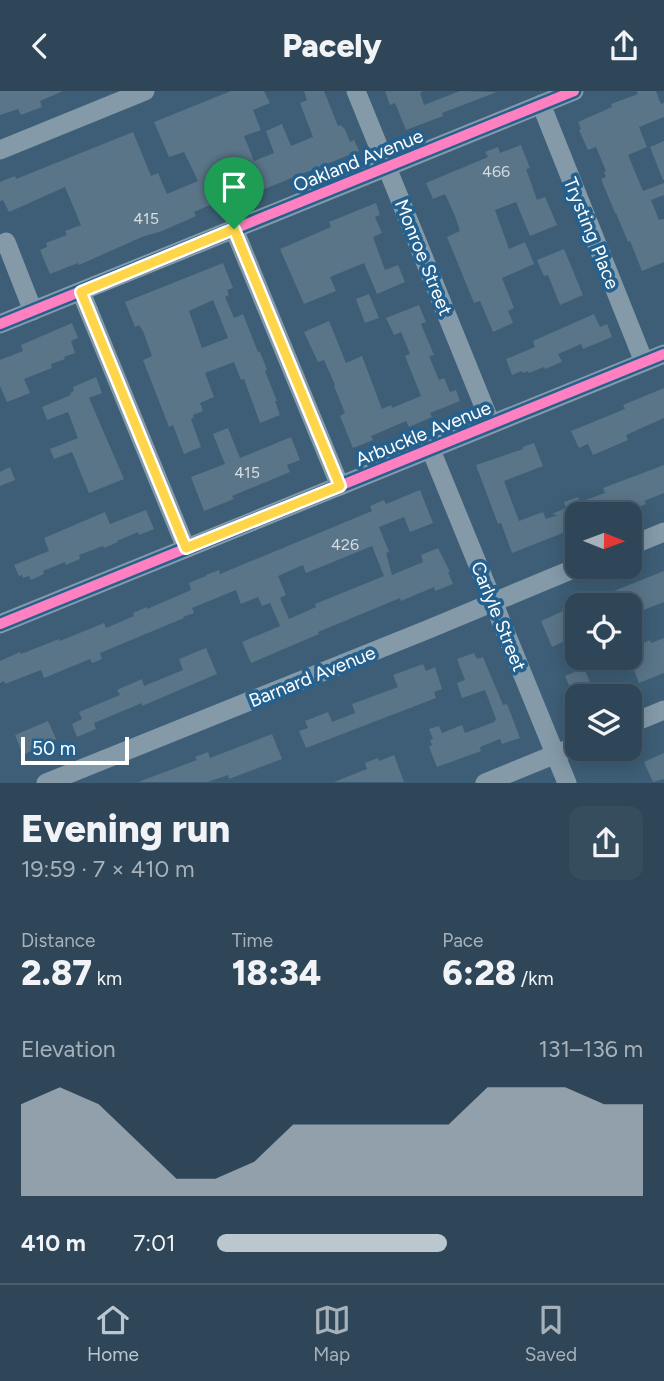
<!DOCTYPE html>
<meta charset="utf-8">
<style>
:root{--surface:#2e4658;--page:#364d5e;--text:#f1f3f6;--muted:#a7b1ba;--line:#495e6e;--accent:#bbc7cf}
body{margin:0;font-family:Figtree,sans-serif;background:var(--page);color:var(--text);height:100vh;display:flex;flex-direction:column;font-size:26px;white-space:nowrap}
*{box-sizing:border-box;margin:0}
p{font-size:23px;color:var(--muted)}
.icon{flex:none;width:38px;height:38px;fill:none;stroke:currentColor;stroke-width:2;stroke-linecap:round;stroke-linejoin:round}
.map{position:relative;height:692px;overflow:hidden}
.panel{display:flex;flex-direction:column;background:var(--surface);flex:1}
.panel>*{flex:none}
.needle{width:46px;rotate:91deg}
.tools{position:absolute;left:565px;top:411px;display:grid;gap:14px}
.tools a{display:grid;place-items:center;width:77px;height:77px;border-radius:14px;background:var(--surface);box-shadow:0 4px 18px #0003,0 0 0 2px var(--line);font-size:35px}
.scale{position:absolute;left:21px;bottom:18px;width:108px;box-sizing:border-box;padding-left:7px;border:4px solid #fff;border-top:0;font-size:19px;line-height:24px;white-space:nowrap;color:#fff;-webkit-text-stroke:5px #25618e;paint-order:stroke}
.pin{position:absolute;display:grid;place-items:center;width:60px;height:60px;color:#fff;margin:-72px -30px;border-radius:50% 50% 50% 0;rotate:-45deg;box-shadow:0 0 7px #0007}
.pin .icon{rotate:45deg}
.round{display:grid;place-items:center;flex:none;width:74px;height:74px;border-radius:14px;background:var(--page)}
.summary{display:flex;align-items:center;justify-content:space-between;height:119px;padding:0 21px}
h1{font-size:38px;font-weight:800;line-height:52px}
.metrics{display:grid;grid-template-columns:repeat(3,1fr);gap:10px;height:119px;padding:7px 21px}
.metrics div{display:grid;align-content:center}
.metrics b{font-size:35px;font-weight:800}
.metrics small{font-size:19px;font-weight:400}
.metrics p{font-size:19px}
.chart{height:196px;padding:14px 21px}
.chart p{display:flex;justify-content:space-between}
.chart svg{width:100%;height:126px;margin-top:7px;fill:var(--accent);opacity:.7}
ul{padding:0 21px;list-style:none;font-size:23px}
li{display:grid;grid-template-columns:112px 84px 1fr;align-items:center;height:52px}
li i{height:18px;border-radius:9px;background:var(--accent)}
header{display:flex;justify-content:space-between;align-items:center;height:91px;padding:0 21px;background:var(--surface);font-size:32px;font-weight:800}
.dock{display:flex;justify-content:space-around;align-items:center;height:98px;border-top:2px solid var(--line);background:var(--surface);font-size:19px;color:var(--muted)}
.dock a{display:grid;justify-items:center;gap:4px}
.dock .selected{color:var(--accent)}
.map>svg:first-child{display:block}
.building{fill:#5a7588;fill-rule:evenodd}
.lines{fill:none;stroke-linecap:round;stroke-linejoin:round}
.minor{stroke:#849aa9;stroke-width:19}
.cycleway-casing{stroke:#25618e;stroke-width:15}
.cycleway{stroke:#ff80c0;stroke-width:10}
.route-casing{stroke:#fff;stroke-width:14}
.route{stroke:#ffd54a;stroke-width:9}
.labels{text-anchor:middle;stroke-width:7;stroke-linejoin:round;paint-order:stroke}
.number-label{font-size:16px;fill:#d6dce1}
.street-label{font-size:19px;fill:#fff;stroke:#25618e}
</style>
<header><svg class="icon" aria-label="back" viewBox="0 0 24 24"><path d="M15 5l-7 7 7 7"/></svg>Pacely<svg class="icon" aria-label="share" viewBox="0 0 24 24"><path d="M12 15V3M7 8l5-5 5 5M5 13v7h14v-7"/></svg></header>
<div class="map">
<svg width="664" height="692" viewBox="0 0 664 692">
<rect width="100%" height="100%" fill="#3d5e76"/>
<g class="building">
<path d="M0 0H63L40 10 42 16 21 24 18 18 0 24Z"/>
<path d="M231 0H264L270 12 253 19 261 39 244 45 254 70 274 62 266 40 282 33 291 55 313 46 300 12 307 9 304 0H324L338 35 341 34 343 37 344 36 350 51 354 49 359 60 247 105 244 99 194 121 196 125 162 140 142 146 79 174 78 172 50 183 40 159 47 156 46 152 67 144 65 140 81 134 65 96 9 121 3 109 0 110V91L15 85 16 88 133 41 151 85 158 82 167 103 198 90 184 61 169 66 154 31Z"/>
<path d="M385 0H423L420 2 424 14 460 0 497 1 442 22 443 25 406 39 395 12 390 14Z"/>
<path d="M636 0H656L661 13 664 12V26L639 36 647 56 628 64 643 100 664 92V104L651 109 659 129 664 128V171L642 180 630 150 628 151 616 122H615L601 88 606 86 604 81 606 80 596 56 588 59 579 39 581 38 578 31 612 16 611 13 638 3Z"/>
<path d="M664 50V89H663L650 56Z"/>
<path d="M521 54 530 77 526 78 537 109 545 106 557 134 530 145 516 111 495 119 509 158 525 151 534 173 502 187 514 217 508 220 513 232 493 241 480 210 474 212 447 146 460 140 455 125 445 103 433 108 426 92 488 66 485 61 498 56 500 62Z"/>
<path d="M376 112 380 124 375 126 382 142 373 146 385 179 398 174 405 191 377 203 364 172 330 186 336 200 304 213 280 158 331 136 329 131Z"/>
<path d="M564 158 583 204 560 214 548 184 544 185 537 169Z"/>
<path d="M223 172 233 197 227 199 229 204 225 206 234 227 243 223 258 261H260L267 279 265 280 277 310H275L280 324 260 332 244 288 241 289 234 271 205 282 214 306 200 312 203 320 193 324 194 326 191 328 201 356 184 363 173 334 169 336 143 269 152 265 143 240 139 234 135 236 125 211ZM213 209 228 247 202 257 189 220Z"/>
<path d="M369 203 379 227 365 232 356 208Z"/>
<path d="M419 214 426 231 421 233 434 264 429 265 439 289 444 287 450 301 456 299 460 310 430 322 432 326 409 336 406 330 371 345 373 349 353 357 340 325 345 322 334 295 335 294 324 269 318 271 304 241 329 230 346 272 362 265 382 318 391 314 392 317 421 305 405 265 410 263 401 241 394 244 386 227Z"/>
<path d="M594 223 600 236 607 233 612 246 583 258 581 253 558 263 562 271 545 278 544 276 529 282 528 280 523 282 522 280 512 284 506 268 535 256 533 250Z"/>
<path d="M72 232 78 247 71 250 75 262 64 266 65 268 51 273 52 277 24 288 30 302 7 311 0 295V269L23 260 21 254Z"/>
<path d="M96 286 102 302 89 307 124 388 89 402 72 361 54 368 50 358 78 347 68 321 47 329 42 316 71 304 70 302 74 300 73 296Z"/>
<path d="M664 297V327L626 344 628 349 593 364 588 353 579 357 571 340 625 318 623 314Z"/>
<path d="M228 337 240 367 291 346 300 369 287 374 290 381 232 405 234 408 204 420 191 386 225 373 213 343Z"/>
<path d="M534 352 543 375 504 390 519 430 543 421 546 428 558 424 552 423 566 417 564 411 578 406 580 411 605 402 603 397 664 374V402L644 410 646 413 618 424H578V436L512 462 501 432 498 433 476 374 523 358V356Z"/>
<path d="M10 376 15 389 0 395V381Z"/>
<path d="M420 399 433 432 410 441 404 426 379 436 389 461 386 462 392 484 423 471 421 464 438 457 450 481H448L453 493 435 500 434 496 401 510 400 507 318 541 319 543 251 572 242 551 280 535 270 512 262 515 258 506 241 513 236 499 192 517 194 522 183 526 184 527 100 562 102 568 92 572 90 568 44 587 41 579 5 593 4 590 0 592V570L20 561 21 563 59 548 60 550 104 532 106 537 134 525 133 522 147 516V518L191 499 189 492 206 485V484L219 479 220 483 372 420 370 415 384 409 386 413ZM372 455 384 485 315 513 316 516 289 528 280 507 286 504 278 485 303 474 306 482Z"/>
<path d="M146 419 154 438 139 444 138 441 117 450 118 451 104 457 103 455 79 464 80 468 66 474 65 471 43 480 44 483 31 489 29 485 23 487 22 484 19 485 14 474 49 460 44 447 105 421 110 433Z"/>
<path d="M664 480V511L633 523H630V514H579Z"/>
<path d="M578 512V544L552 556 541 530 563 520 562 518Z"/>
<path d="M664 547V582L639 592 630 569V558L650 549 651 552Z"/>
<path d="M206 557 217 583 142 615V612L94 632 96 638 77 646 72 633 82 628 79 621 120 604 117 599 142 588 144 595 183 579 179 568Z"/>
<path d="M474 562 477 568 483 566 503 614 507 613 520 647 502 653 500 648 480 656 481 660 437 676 429 656 432 654 430 649 433 648 429 638 439 635 442 642 462 634 465 642 494 631 496 628 485 599 462 607 457 592 465 589 457 568Z"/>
<path d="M423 573 426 580 435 576 442 598 434 601 436 607 306 657 299 640 308 637 305 630 328 621 332 631 355 622 352 613 398 596 393 584Z"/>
<path d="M584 577 596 606H574L565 585Z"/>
<path d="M48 630 56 648 23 664 15 644Z"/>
<path d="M272 643 282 668 229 688 228 684 208 691H138L197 669 195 666 208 661 210 667Z"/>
<path d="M664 662V688L653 691 644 671Z"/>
<path d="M394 664 404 691H334L367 678 365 672 378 667 379 670Z"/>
</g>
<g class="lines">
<g class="minor">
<path d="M356 0 491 333"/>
<path d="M541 13 644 271"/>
<path d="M0 59 145 0"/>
<path d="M234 138 340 395"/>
<path d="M6 151 33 220"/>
<path d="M81 201 186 457"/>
<path d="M0 233 574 0"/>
<path d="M431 359 567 692"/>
<path d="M630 455 664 441"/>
<path d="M0 533 664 263"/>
<path d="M630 633 664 619"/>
<path d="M46 692 429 538 578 476"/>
<path d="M485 692 578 654"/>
</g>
<defs>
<g id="cycleway">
<path d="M0 233 574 0"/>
<path d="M0 533 664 263"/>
</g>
</defs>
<use href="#cycleway" class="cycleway-casing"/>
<use href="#cycleway" class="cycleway"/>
</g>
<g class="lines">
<defs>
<path id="route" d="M234 138 340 395 186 457 81 201Z"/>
</defs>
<use href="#route" class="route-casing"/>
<use href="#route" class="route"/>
</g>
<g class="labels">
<g class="number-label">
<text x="496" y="86">466</text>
<text x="146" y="133">415</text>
<text x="247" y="387">415</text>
<text x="345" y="459">426</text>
</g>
<g class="street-label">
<text transform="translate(358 69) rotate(-22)" y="7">Oakland Avenue</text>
<text transform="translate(592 142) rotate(68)" y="7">Trysting Place</text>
<text transform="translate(424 166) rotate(68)" y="7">Monroe Street</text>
<text transform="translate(423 342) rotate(-22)" y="7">Arbuckle Avenue</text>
<text transform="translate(499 525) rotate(68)" y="7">Carlyle Street</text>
<text transform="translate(312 585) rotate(-22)" y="7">Barnard Avenue</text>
</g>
</g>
</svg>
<div class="tools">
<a><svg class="needle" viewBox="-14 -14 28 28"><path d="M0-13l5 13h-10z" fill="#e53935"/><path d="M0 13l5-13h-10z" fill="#a7b1ba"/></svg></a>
<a><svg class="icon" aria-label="locate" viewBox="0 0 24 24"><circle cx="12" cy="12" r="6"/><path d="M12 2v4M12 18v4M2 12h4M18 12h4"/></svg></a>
<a><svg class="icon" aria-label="layers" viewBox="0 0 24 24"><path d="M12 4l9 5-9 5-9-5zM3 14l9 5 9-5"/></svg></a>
</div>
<div class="scale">50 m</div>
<div class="pin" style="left:234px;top:138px;background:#1e9e55"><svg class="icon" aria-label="arrive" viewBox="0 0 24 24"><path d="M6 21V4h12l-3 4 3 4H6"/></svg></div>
</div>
<section class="panel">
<div class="summary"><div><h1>Evening run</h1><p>19:59 · 7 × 410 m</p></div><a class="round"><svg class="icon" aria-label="share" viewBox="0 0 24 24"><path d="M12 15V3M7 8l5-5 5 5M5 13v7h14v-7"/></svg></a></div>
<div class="metrics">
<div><p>Distance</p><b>2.87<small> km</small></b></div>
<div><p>Time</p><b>18:34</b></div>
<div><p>Pace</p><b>6:28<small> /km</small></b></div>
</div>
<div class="chart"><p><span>Elevation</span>131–136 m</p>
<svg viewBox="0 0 160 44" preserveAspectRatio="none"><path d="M0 44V12L10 6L20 12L30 25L40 38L50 38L60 32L70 19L80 19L90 19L100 19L110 19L120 6L130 6L140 6L150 12L160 12V44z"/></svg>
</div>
<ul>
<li><b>410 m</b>7:01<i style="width:54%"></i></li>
</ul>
</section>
<nav class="dock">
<a class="selected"><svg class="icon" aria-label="home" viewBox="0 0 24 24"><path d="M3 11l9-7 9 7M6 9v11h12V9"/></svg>Home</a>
<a><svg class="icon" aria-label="map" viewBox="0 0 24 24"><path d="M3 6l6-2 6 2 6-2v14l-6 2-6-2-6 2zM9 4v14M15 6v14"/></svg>Map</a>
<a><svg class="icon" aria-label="saved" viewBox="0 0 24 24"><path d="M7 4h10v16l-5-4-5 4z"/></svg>Saved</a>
</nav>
